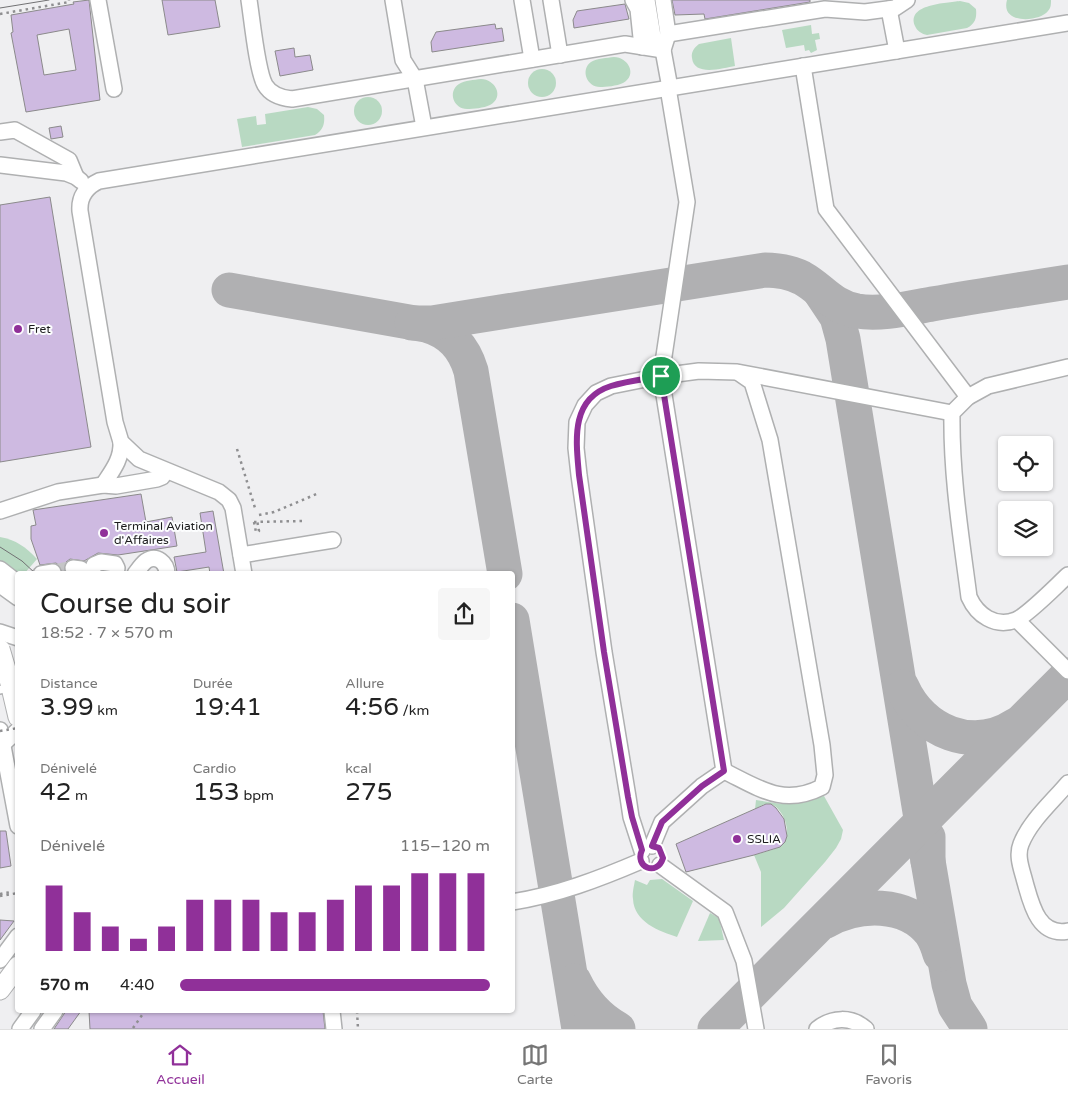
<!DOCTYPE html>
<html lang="fr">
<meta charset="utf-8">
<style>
:root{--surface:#fff;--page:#f6f6f6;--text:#222;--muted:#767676;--line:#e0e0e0;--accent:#903099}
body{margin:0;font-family:"Varela Round",sans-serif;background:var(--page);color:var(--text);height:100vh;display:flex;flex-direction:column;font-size:19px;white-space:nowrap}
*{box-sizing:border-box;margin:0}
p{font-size:16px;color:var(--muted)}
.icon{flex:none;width:28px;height:28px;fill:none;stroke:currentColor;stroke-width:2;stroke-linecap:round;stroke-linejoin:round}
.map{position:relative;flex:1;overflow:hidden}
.sheet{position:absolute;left:15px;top:571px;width:500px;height:442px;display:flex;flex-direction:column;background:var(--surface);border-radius:5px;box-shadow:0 1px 4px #0004}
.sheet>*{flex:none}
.buttons{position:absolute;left:998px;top:436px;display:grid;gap:10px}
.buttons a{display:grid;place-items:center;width:55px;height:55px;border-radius:5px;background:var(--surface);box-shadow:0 1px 4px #0004;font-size:25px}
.pin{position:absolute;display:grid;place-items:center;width:42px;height:42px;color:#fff;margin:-21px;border:2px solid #fff;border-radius:50%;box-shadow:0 1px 5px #0007}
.round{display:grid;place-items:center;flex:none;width:52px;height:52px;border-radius:5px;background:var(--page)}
.headline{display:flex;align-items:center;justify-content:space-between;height:85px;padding:0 25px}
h1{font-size:28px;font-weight:600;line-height:38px}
.stats{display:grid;grid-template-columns:repeat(3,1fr);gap:8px;height:85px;padding:5px 25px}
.stats div{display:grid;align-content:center}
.stats b{font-size:25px;font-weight:600}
.stats small{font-size:14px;font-weight:400}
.stats p{font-size:14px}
.chart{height:140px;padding:10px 25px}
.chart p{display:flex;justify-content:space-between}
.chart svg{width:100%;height:90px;margin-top:5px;stroke:var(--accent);stroke-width:6}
ul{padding:0 25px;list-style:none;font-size:16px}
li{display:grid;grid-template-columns:80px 60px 1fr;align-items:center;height:38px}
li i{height:12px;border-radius:6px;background:var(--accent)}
.tabs{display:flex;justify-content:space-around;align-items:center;height:70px;border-top:1px solid var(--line);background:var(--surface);font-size:14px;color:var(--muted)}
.tabs a{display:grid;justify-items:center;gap:2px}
.tabs .selected{color:var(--accent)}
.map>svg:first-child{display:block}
.green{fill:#b8d9c2}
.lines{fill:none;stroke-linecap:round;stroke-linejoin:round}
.taxiway{stroke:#b0b0b2;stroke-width:35}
.building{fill:#cebae1;stroke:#8b8a8b;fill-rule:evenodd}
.minor-tunnel{stroke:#c5c5c7;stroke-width:15;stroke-dasharray:15 8;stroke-linecap:butt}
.minor-casing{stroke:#afb0b1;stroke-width:18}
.major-casing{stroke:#afb0b1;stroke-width:21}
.path{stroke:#8f8f91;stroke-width:2.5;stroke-dasharray:2.5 4;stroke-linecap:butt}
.minor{stroke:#fff;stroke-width:15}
.major{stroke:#fff;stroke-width:19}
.tram{stroke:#717173;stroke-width:1}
.major-bridge-casing{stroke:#afb0b1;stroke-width:21;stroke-linecap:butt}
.path-bridge{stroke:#8f8f91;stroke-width:2.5;stroke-dasharray:2.5 4;stroke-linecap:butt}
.major-bridge{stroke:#fff;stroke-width:19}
.route-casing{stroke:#fff;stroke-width:10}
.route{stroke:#903099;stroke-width:6}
.poi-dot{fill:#903099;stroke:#fcfdfe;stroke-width:2}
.labels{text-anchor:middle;stroke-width:4;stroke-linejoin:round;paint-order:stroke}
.poi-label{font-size:12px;fill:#1d1d1e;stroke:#fcfdfe;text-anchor:start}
</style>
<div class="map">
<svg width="1068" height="1029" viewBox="0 0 1068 1029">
<rect width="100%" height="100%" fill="#efeff1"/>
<g class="green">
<path d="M1007 0H1051C1051 4 1051 8 1048 11 1040 22 1000 25 1007 0Z"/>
<path d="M960 1 969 3 976 9C977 18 975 24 967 28L927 35C922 34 917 31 915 26 906 4 947 3 960 1Z"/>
<path d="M811 25 812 34 819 33 820 39 815 40 817 50 811 53 809 50 805 51 804 45 786 48 782 30Z"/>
<path d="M731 38 735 66C723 68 694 77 692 58 691 52 694 48 699 44Z"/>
<path d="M614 57C628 57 638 75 623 83 617 86 606 87 600 87 587 87 580 70 591 62 597 58 607 58 614 57Z"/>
<circle cx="542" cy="83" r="14"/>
<path d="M481 79C495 79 505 97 490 105 484 108 473 109 467 109 454 109 447 92 459 84 465 80 474 80 481 79Z"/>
<circle cx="368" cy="111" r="14"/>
<path d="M308 107 317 109 324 115C325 124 323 130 315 135L242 147 237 119 256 116 257 125 266 124 265 114Z"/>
<path d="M0 537C16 540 26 547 37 559L24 574H18L0 562Z"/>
<path d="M824 796 843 830 841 839 836 848 825 862 784 908 761 927V872L754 855C763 852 777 850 783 844 793 833 783 807 770 804 764 803 759 807 755 809L756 800 781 804Z"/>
<path d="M662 879 693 901 677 937C659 931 634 922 633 899 632 893 634 886 635 880L647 885 650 880Z"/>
<path d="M710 913 719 918 724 940 698 941Z"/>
</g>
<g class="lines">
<g class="taxiway">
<path d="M229 290 426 325C450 332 464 347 471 371L505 574"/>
<path d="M821 293 837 317 843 339 928 861"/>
<path d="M412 323H432L765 270C778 270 790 272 802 278 822 289 831 306 857 311 881 315 909 308 932 304 978 296 1023 289 1068 282"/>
<path d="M512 620 579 1029"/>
<path d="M902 687C922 732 973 753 1016 725"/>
<path d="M928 837V861L949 984 955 1006 970 1029"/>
<path d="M826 921C858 903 906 901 931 933 935 939 938 947 940 954"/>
<path d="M574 981C584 1002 598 1018 618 1029"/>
<path d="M715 1029 1068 675"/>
</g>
</g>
<g class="building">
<path d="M89 0 100 100 26 112 11 33 13 32 11 15 74 4 73 2ZM69 29 76 70 44 75 37 35Z"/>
<path d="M162 0H215L220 27 168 35Z"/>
<path d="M672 0H810V2L705 19 704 14 675 15Z"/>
<path d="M625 4 629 19 574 28 573 20 577 11Z"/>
<path d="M495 24 496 29 502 28 504 41 432 52 431 42 436 32Z"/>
<path d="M294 48 295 57 310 55 313 70 280 76 275 51Z"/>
<path d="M61 126 63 137 51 139 49 128Z"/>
<path d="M50 197 91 447 0 462V205Z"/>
<path d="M141 494 146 522 172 517 177 546 118 555 98 553 84 561 70 559 66 562 64 566 66 574H62L60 566 56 563 40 565 31 539V526L36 525 33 510Z"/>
<path d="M213 511 224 574H210L209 567 177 572 174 557 206 552 200 513Z"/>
<path d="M766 804H771L776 808 784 819 787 836 785 842 780 847 754 855 686 872 676 844Z"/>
<path d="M0 831H6L11 866 0 868Z"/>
<path d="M0 920 14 921 0 940Z"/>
<path d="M66 1011H81L68 1029H54Z"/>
<path d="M89 1011H323L325 1029H90Z"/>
</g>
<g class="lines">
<path class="minor-tunnel" d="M53 572 73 568"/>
<defs>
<g id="minor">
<path d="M98 0 114 89"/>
<path d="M249 0C252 19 257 71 265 85 271 95 281 98 292 99L625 44 663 50"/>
<path d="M393 0 403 60 415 79 424 127"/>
<path d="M522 0 532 59"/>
<path d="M551 0 560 55"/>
<path d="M633 0 638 9 642 47"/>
<path d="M647 0 653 36 663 50"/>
<path d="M663 0 668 34 663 50 670 88"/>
<path d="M889 9 897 51"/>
<path d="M668 34 825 9 865 12 895 8 907 0"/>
<path d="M803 66 826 209 968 397"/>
<path d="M0 132 15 130 69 160 76 177"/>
<path d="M0 165 66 173 76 177 81 181"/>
<path d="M1068 367 988 386 968 397 952 413C951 475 961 536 969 597 977 615 995 628 1016 620 1029 614 1056 586 1068 575"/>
<path d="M121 442C122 459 112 471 103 485L116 486 157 479 162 477 166 471"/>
<path d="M0 511 58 492 103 485"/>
<path d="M241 555 333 540"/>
<path d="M73 568 81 569 85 574"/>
<path d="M0 569 18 583"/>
<path d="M41 574 53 572"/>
<path d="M91 574 94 565 101 562 115 564 117 568 116 574"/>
<path d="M135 574C138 570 142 564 146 561 157 554 167 563 167 574"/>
<path d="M244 574 233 508 229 500 219 492 139 459 121 442 115 422 80 211C79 197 86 187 99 181L1068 23"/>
<path d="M0 585 18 598"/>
<path d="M1017 620 1068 671"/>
<path d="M0 632 18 638"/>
<path d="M0 686 18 671"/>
<path d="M0 730 18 826"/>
<path d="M3 744 18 730"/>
<path d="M724 771C759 788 783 807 822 787L825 775 822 745 770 440 752 382 739 373"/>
<path d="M1068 783C1052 802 1030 821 1021 844 1016 856 1022 870 1025 882 1031 903 1038 937 1068 931"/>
<path d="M652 846 662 822 702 786 724 771 661 376 687 202 668 88"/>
<path d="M642 851 631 817 628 797 604 652 579 475 576 448 577 422 585 405 596 393 611 386 661 376 699 371 737 372 952 413"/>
<path d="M660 865 725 912 744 961 756 1029"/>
<path d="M512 902C557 895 599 879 641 861"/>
<path d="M0 960 18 936"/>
<path d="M332 1011 334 1029"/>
<path d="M20 1029 33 1011"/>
<path d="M42 1029 55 1011"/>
<path d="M817 1029C832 1017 851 1016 866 1029"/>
</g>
<g id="major">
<path d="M10 683 18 717"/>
<path d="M0 990 18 966"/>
</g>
</defs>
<use href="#minor" class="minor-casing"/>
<use href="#major" class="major-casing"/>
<g class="path">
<path d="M0 14 69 2V0"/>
<path d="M237 449 255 508"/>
<path d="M259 515 274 512 319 493"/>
<path d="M254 522 304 521"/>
<path d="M0 894 11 892"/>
<path d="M0 896 18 893"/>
<path d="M357 1011 358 1029"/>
<path d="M133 1028 145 1011"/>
</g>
<use href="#minor" class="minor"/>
<use href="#major" class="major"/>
<g class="tram">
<path d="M0 8 49 0"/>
<path d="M0 547 22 561 36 574"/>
</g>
<defs>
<path id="major-bridge" d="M0 649 10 683"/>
</defs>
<use href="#major-bridge" class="major-bridge-casing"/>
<g class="path-bridge">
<path d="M254 522 256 532 259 531 257 520"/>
<path d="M0 731 18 728"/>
</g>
<use href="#major-bridge" class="major-bridge"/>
</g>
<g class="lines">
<defs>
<path id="route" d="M661 376 724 771 702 786 662 822 652 846 659 848 663 858C657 877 634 867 642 850L632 817 628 797 604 652 579 475C576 441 570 399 611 386 627 381 645 379 661 376Z"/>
</defs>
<use href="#route" class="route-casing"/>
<use href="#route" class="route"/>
</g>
<g class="poi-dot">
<circle cx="18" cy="329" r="5"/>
<circle cx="104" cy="533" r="5"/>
<circle cx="737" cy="839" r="5"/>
</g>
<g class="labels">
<g class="poi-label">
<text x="28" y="333">Fret</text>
<text x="114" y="530">Terminal Aviation<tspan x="114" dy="14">d'Affaires</tspan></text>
<text x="747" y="843">SSLIA</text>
</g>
</g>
</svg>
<div class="buttons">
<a><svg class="icon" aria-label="locate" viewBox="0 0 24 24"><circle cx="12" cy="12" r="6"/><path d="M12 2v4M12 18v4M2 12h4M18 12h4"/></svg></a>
<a><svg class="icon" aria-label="layers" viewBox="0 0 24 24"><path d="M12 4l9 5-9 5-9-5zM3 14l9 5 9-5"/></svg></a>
</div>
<div class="pin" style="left:661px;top:376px;background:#1e9e55"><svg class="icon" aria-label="arrive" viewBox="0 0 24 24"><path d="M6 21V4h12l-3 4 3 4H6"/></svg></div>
<section class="sheet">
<div class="headline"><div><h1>Course du soir</h1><p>18:52 · 7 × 570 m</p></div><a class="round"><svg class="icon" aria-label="share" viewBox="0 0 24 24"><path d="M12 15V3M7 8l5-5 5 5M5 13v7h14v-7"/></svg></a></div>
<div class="stats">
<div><p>Distance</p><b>3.99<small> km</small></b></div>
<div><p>Durée</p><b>19:41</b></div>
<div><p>Allure</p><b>4:56<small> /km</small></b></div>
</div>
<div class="stats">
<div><p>Dénivelé</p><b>42<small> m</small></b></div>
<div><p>Cardio</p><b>153<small> bpm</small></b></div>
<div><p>kcal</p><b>275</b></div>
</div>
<div class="chart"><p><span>Dénivelé</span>115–120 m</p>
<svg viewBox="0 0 160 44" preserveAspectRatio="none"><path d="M5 44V12M15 44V25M25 44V32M35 44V38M45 44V32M55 44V19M65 44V19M75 44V19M85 44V25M95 44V25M105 44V19M115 44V12M125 44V12M135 44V6M145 44V6M155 44V6"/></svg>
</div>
<ul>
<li><b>570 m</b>4:40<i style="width:100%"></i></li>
</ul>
</section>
</div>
<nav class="tabs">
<a class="selected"><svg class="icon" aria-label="home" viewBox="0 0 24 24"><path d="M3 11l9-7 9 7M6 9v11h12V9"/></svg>Accueil</a>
<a><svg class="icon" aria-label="map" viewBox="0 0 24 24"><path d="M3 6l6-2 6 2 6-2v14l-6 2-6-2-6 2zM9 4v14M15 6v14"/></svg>Carte</a>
<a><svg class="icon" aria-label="saved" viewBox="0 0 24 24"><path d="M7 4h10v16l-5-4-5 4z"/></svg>Favoris</a>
</nav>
